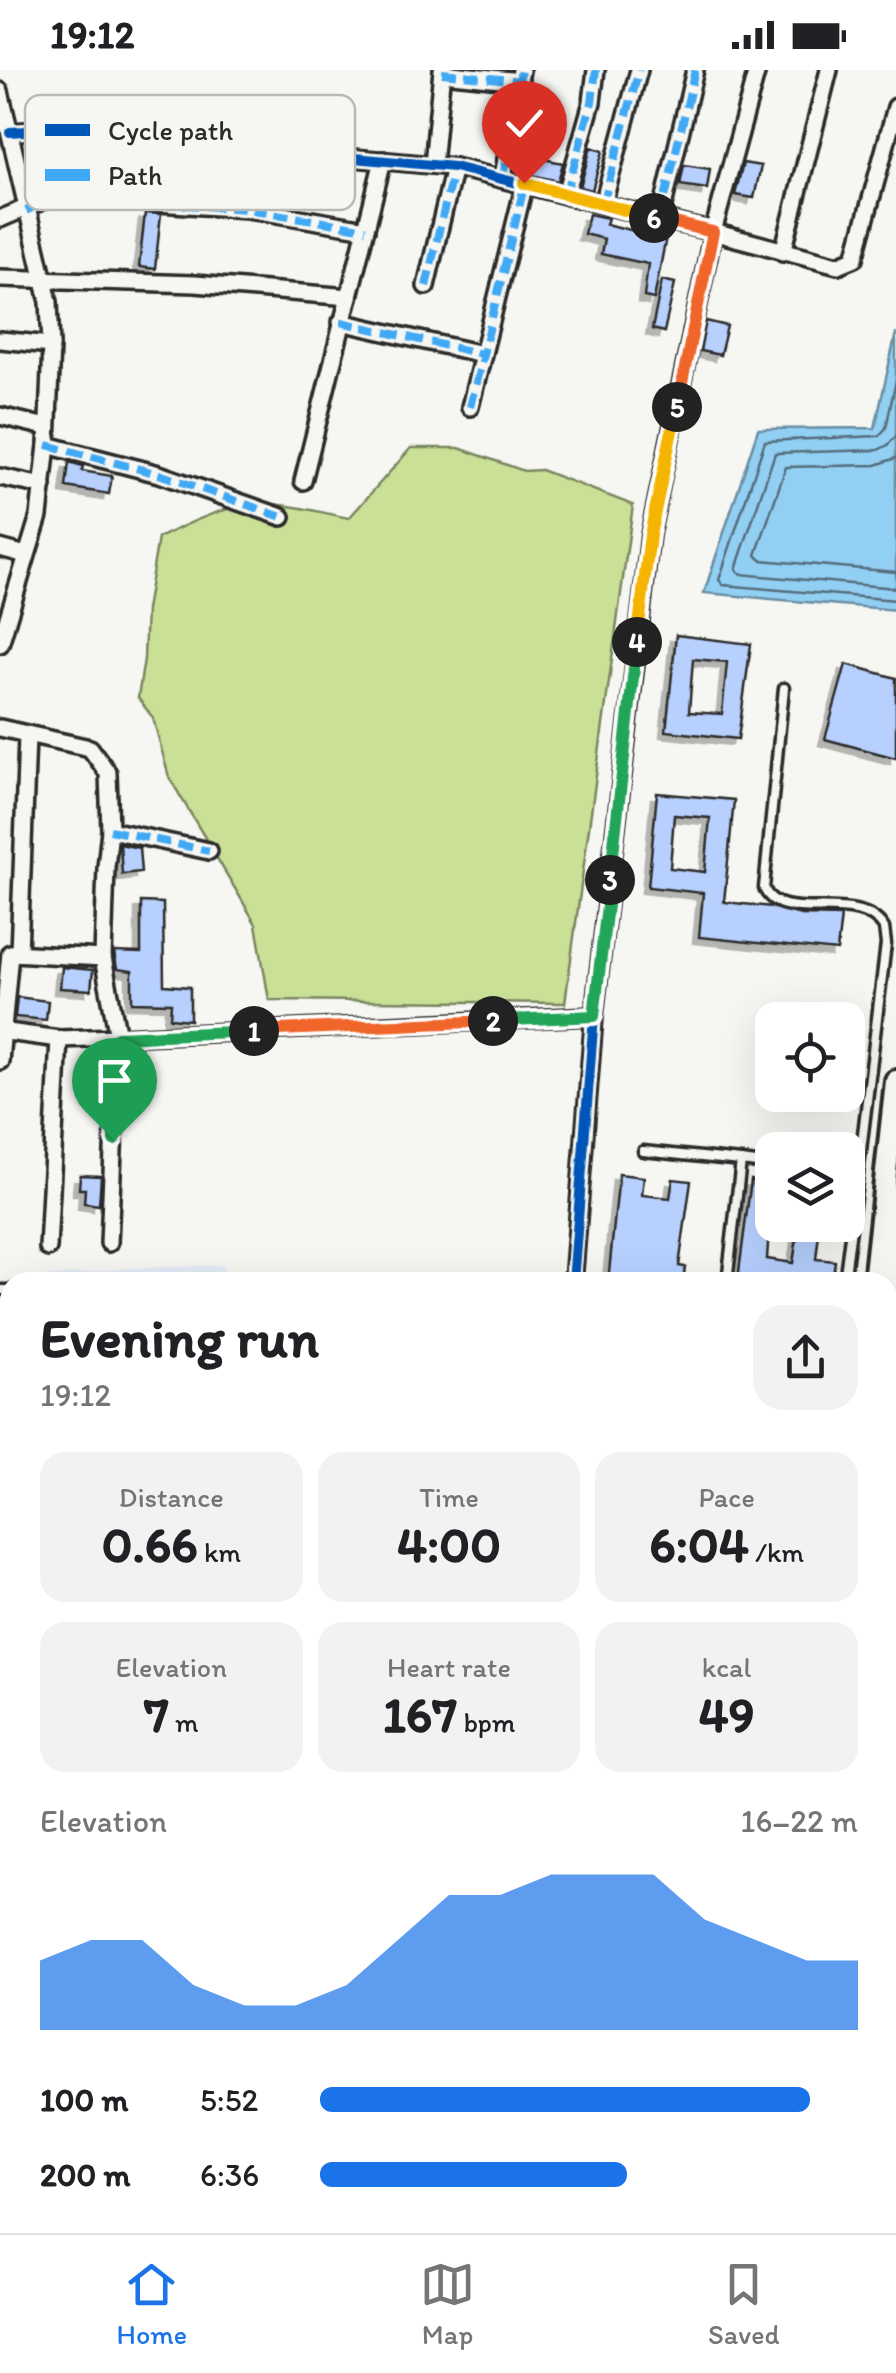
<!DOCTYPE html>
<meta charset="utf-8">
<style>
:root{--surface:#fff;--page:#f2f2f2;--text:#202124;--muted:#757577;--line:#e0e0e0;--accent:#1a73e8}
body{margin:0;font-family:Itim,sans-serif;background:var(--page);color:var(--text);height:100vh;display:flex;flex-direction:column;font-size:38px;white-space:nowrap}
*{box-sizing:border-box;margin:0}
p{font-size:32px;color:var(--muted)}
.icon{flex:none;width:55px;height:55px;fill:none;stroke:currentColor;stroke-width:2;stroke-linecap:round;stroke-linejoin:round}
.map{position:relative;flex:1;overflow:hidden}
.details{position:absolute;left:0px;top:1202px;width:898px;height:962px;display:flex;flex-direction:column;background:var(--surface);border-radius:30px 30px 0 0;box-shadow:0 10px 40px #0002}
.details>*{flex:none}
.controls{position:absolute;left:755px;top:932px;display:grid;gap:20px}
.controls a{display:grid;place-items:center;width:110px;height:110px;border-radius:20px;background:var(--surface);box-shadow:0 10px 40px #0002;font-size:50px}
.pin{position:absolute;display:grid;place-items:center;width:85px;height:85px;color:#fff;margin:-102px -42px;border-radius:50% 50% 50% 0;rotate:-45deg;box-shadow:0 0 10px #0007}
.pin .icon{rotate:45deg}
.km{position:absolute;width:50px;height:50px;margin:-25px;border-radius:50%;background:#222;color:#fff;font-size:28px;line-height:50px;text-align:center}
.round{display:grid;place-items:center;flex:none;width:105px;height:105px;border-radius:30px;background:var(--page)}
.head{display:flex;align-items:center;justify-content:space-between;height:170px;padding:0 40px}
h1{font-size:55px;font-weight:800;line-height:75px}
.metrics{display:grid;grid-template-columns:repeat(3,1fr);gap:15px;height:170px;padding:10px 40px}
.metrics div{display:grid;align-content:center;border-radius:25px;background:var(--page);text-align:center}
.metrics b{font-size:50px;font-weight:800}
.metrics small{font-size:28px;font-weight:400}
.metrics p{font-size:28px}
.chart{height:280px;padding:20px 40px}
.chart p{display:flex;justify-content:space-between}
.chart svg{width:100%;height:180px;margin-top:10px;fill:var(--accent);opacity:.7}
ul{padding:0 40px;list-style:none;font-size:32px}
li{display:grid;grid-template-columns:160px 120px 1fr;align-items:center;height:75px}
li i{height:25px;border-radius:12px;background:var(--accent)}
.status{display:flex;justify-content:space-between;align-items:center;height:70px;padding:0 50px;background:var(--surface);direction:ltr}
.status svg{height:28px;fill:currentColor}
.dock{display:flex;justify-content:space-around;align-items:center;height:140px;border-top:2px solid var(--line);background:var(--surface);font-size:28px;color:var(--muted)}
.dock a{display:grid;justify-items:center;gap:5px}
.dock .on{color:var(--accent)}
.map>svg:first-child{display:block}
.built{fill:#e3ebf6}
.green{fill:#cae096;stroke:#7a8660;stroke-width:2.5}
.water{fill:#92d0f3;stroke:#698ea3;stroke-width:2.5}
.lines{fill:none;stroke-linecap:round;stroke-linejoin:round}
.shore{stroke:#546d7b;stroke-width:2.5}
.building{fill:#b7d0fe;stroke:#2b2b2b;stroke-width:2.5;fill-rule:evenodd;filter:url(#shadow)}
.lane-casing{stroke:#2b2b2b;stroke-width:15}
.street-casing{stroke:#2b2b2b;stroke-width:22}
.secondary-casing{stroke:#2b2b2b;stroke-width:28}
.lane{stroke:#f6f6f2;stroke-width:8}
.street{stroke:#f6f6f2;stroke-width:15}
.secondary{stroke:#f6f6f2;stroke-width:20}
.quiet{stroke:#3fa9f5;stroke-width:8;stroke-dasharray:15 8;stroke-linecap:butt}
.cycleway-casing{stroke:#f6f6f2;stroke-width:16}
.cycleway{stroke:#0057b8;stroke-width:10}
.split-1-casing{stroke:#fff;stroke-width:20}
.split-2-casing{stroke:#fff;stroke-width:20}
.split-3-casing{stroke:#fff;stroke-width:20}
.split-4-casing{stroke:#fff;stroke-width:20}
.split-5-casing{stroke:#fff;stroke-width:20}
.split-6-casing{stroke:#fff;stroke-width:20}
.split-7-casing{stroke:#fff;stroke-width:20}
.split-1{stroke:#22a559;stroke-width:12}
.split-2{stroke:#f0652b;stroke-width:12}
.split-3{stroke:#22a559;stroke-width:12}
.split-4{stroke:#22a559;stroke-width:12}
.split-5{stroke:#f5b400;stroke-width:12}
.split-6{stroke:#f0652b;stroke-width:12}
.split-7{stroke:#f5b400;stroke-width:12}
.key{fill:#f6f6f2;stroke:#b9b9b6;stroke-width:2.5}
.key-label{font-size:28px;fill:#2b2b2b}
</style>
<div class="status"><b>19:12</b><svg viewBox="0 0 49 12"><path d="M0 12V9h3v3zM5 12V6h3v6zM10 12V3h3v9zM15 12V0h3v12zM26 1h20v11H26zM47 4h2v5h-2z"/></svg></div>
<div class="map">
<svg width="896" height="2163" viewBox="0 0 896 2163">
<defs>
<filter id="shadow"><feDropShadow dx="-6" dy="6" stdDeviation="0" flood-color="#0004"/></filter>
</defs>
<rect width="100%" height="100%" fill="#f6f6f2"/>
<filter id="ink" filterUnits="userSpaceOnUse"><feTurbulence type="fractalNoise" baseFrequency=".01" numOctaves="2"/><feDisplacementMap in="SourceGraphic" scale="20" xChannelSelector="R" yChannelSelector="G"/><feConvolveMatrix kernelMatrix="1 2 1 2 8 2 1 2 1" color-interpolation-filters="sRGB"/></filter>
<g filter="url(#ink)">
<g class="built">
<path d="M224 1195 222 1212H10V1782L0 1783V1212L119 1199Z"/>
<rect x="888" y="1768" width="8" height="209"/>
<path d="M10 1844V2155H473L489 2163H0V1845Z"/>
</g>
<path class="green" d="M411 378H459L524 401 541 400 633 435 565 933 269 930 256 854 169 707 153 648 138 628 144 589 146 540 158 468C186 455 217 439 247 435 280 430 317 442 349 448Z"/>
<path class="water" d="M896 263V540L704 523 758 359 875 358Z"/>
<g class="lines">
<g class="shore">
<path d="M896 310 886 358 879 366 765 371 719 510 723 515 896 530"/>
<path d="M896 366 888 375 878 380 775 383 736 499 740 504 896 518"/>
<path d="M896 388 876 395 786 397 756 485 761 490 896 502"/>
</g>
</g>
<g class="building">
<path d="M591 77 603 81 592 120 580 117Z"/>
<path d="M518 84 563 93 558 111 515 101Z"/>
<path d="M743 93 761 96 754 128 735 125Z"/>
<path d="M684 95 710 99 707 119 680 115Z"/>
<path d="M145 143 161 144 155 199 139 197Z"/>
<path d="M589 144 608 148 606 154 651 165 652 158 667 162 654 229 644 227 648 194 601 184 604 169 584 164Z"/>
<path d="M662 210 675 213 664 262 652 259Z"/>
<path d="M706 251 727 256 720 285 700 281Z"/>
<path d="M69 392 83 396 82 401 112 406 109 424 66 417Z"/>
<path d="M676 565 751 574 738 669 666 661ZM693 589 727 592 722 644 689 642Z"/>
<path d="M846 594 896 608V688L825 669Z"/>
<path d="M657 723 734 730 724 832 772 837 801 845 841 846 837 881 699 867 703 823 648 817ZM674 745 710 748 705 802 670 798Z"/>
<path d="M120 774 139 778 141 802 122 804Z"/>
<path d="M141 832 163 833 164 915 190 917V950L170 948 171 933 132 932V901L117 899 114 882 141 883Z"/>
<path d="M62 897 93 900 91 920 60 918Z"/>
<path d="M17 927 48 931 46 950 15 947Z"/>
<path d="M619 1104 644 1107 642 1125 670 1128 673 1109 691 1111 679 1196 685 1197 683 1212H608Z"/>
<path d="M80 1105 101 1106 99 1135 84 1133 85 1119H79Z"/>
<path d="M751 1110 772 1113 767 1189 793 1193 799 1155H820L816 1189 835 1191 832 1212 738 1209Z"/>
</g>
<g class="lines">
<defs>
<g id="lane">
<path d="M784 618 764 818C779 857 860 818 884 858L886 874 858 1105"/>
<path d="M643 1081 741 1091"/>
<path d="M727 1212 741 1091 772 1095"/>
<path d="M844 1212 858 1105 848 1104"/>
<path d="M0 1220H10"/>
<path d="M0 1388 10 1392"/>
<path d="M0 1451 10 1446"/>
<path d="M0 1603H10"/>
<path d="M0 1762 10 1761"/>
</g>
<g id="street">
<path d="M757 0 713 162 838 195 855 188 896 37"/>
<path d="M442 3 520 11"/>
<path d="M0 21 49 232 51 275 47 375 39 446 0 574"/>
<path d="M10 62 42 60 454 97 713 162 650 465 594 946 573 1212"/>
<path d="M433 95 442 0"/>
<path d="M503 107 521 0"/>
<path d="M566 124 592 32 596 0"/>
<path d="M603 134 639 0"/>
<path d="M0 149 54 126 247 139 366 159"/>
<path d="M660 149 695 0"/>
<path d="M783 182 829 0"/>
<path d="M0 208 195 214 349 227"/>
<path d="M426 216 454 97"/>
<path d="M341 252 482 284"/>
<path d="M0 270 51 275"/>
<path d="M470 337 525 113"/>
<path d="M0 346 46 357"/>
<path d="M47 375 159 404 282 447"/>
<path d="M0 407 43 416"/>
<path d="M303 411 383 90"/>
<path d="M0 478 26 485"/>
<path d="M0 658 90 678 108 703 110 760 106 797 103 888 118 967 594 946"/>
<path d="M110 760 209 781"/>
<path d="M12 883 103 888"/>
<path d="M19 883 27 667"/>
<path d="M0 961 59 969 118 967 109 1173"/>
<path d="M0 991 10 883"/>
<path d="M48 1178 59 969"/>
<path d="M888 1982H896"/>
<path d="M888 2036H896"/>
<path d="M888 2089 896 2090"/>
<path d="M888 2135H896"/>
<path d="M550 2155 568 2163"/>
<path d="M716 2163V2155"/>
<path d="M893 2163 896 2157"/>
</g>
<g id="secondary">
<path d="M874 1212 896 1011"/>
<path d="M888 1227 896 1133"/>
<path d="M888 1725 896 1724"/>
<path d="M888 1747 896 1746"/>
<path d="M0 1790H10"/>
<path d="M0 1809 10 1808"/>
<path d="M118 2163 122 2155"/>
</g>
</defs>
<use href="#lane" class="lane-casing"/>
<use href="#street" class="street-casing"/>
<use href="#secondary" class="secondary-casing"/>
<use href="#lane" class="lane"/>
<use href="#street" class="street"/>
<use href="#secondary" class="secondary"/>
<g class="quiet">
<path d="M442 3 520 11"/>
<path d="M503 107 521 0"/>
<path d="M566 124 592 32 596 0"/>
<path d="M603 134 639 0"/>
<path d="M26 141 54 126 247 139 366 159"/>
<path d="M660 149 695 0"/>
<path d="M426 216 454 97"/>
<path d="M341 252 482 284"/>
<path d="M470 337 525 113"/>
<path d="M47 375 159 404 282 447"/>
<path d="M110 760 209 781"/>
<path d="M888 1982H896"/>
<path d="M888 2036H896"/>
<path d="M888 2089 896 2090"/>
<path d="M888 2135H896"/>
<path d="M893 2163 896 2157"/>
</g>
<defs>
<path id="cycleway" d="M10 62 42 60 454 97 713 162 650 465 594 946 573 1212"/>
</defs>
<use href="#cycleway" class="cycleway-casing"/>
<use href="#cycleway" class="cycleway"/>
</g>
</g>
<g class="lines" filter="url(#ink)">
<defs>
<path id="split-1" d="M114 1070 118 967 254 961"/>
<path id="split-2" d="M254 961 493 951"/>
<path id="split-3" d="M493 951 594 946 610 810"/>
<path id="split-4" d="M610 810 637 572"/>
<path id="split-5" d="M637 572 650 465 677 337"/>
<path id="split-6" d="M654 148 713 162 677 337"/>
<path id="split-7" d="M524 113 654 148"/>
</defs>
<use href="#split-1" class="split-1-casing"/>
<use href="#split-2" class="split-2-casing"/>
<use href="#split-3" class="split-3-casing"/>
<use href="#split-4" class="split-4-casing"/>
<use href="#split-5" class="split-5-casing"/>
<use href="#split-6" class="split-6-casing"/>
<use href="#split-7" class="split-7-casing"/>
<use href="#split-1" class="split-1"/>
<use href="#split-2" class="split-2"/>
<use href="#split-3" class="split-3"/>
<use href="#split-4" class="split-4"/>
<use href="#split-5" class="split-5"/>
<use href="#split-6" class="split-6"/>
<use href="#split-7" class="split-7"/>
</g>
<rect x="25" y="25" width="330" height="115" rx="15" class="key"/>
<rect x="45" y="54" width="45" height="12" fill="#0057b8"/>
<rect x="45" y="99" width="45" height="12" fill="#3fa9f5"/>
<g class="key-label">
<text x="108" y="70">Cycle path</text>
<text x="108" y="115">Path</text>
</g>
</svg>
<div class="controls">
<a><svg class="icon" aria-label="locate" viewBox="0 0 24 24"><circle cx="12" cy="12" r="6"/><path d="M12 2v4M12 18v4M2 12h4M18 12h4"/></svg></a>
<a><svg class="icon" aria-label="layers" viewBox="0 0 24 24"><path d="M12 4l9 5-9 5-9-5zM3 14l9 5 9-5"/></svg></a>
</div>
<div class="pin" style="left:114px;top:1070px;background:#1e9e55"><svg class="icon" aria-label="arrive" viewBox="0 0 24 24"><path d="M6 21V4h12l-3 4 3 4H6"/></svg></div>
<div class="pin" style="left:524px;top:113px;background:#d93025"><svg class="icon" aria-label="check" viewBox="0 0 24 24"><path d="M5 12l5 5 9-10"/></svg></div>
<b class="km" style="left:254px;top:961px">1</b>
<b class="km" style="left:493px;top:951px">2</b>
<b class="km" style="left:610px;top:810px">3</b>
<b class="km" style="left:637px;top:572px">4</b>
<b class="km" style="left:677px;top:337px">5</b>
<b class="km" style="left:654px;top:148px">6</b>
<section class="details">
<div class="head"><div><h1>Evening run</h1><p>19:12</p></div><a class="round"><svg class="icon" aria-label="share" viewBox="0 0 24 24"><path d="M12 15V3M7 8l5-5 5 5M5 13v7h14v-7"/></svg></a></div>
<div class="metrics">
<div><p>Distance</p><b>0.66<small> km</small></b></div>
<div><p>Time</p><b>4:00</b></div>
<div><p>Pace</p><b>6:04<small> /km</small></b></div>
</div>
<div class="metrics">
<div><p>Elevation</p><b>7<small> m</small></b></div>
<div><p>Heart rate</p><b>167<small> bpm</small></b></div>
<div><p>kcal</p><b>49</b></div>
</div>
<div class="chart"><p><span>Elevation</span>16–22 m</p>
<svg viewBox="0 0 160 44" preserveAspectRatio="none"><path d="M0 44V27L10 22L20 22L30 33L40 38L50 38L60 33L70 22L80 11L90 11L100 6L110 6L120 6L130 17L140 22L150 27L160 27V44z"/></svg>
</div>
<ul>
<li><b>100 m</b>5:52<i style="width:91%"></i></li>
<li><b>200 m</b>6:36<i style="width:57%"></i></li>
</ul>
</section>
</div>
<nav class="dock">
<a class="on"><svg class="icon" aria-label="home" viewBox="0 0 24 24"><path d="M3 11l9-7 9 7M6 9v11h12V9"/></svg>Home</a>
<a><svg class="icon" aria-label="map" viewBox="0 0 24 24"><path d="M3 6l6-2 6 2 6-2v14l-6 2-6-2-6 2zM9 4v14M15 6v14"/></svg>Map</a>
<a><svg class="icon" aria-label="saved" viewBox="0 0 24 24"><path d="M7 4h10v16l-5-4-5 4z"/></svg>Saved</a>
</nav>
